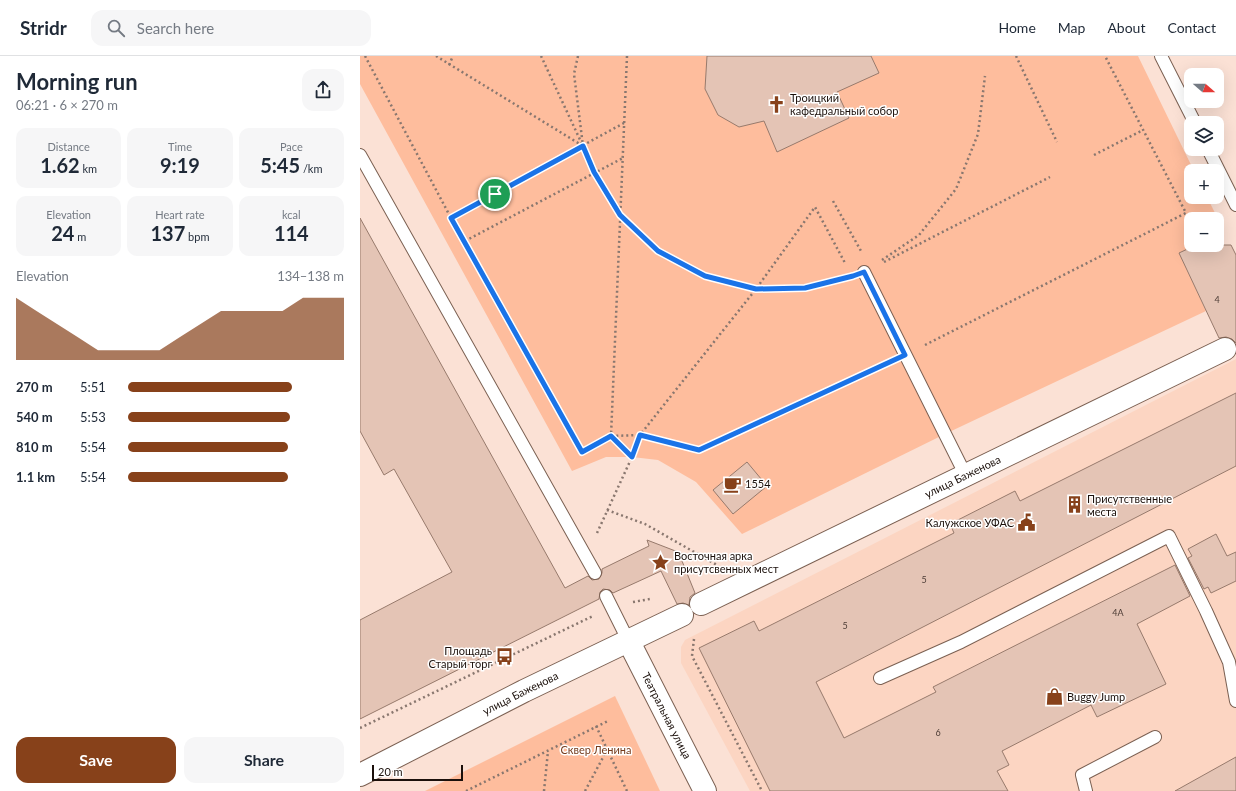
<!DOCTYPE html>
<meta charset="utf-8">
<style>
:root{--surface:#fff;--page:#f6f6f7;--text:#1f2937;--muted:#747a83;--line:#e0e1e3;--accent:#87411a}
body{margin:0;font-family:Lato,sans-serif;background:var(--page);color:var(--text);height:100vh;display:flex;flex-direction:column;font-size:15px;white-space:nowrap}
*{box-sizing:border-box;margin:0}
p{font-size:13px;color:var(--muted)}
.icon{flex:none;width:22px;height:22px;fill:none;stroke:currentColor;stroke-width:2;stroke-linecap:round;stroke-linejoin:round}
.map{position:relative;flex:1;overflow:hidden}
.sheet{display:flex;flex-direction:column;background:var(--surface);width:360px}
.sheet>*{flex:none}
.needle{width:26px;rotate:110deg}
.controls{position:absolute;left:824px;top:12px;display:grid;gap:8px}
.controls a{display:grid;place-items:center;width:40px;height:40px;border-radius:8px;background:var(--surface);box-shadow:0 4px 16px #0002;font-size:20px}
.scale{position:absolute;left:12px;bottom:10px;width:91px;box-sizing:border-box;padding-left:4px;border:2px solid #1b100b;border-top:0;font-size:11px;line-height:14px;white-space:nowrap;color:#1b100b;-webkit-text-stroke:3px #fff;paint-order:stroke}
.pin{position:absolute;display:grid;place-items:center;width:34px;height:34px;color:#fff;margin:-17px;border:2px solid #fff;border-radius:50%;box-shadow:0 1px 4px #0007}
.round{display:grid;place-items:center;flex:none;width:42px;height:42px;border-radius:12px;background:var(--page)}
.head{display:flex;align-items:center;justify-content:space-between;height:68px;padding:0 16px}
h1{font-size:22px;font-weight:700;line-height:30px}
.figures{display:grid;grid-template-columns:repeat(3,1fr);gap:6px;height:68px;padding:4px 16px}
.figures div{display:grid;align-content:center;border-radius:10px;background:var(--page);text-align:center}
.figures b{font-size:20px;font-weight:700}
.figures small{font-size:11px;font-weight:400}
.figures p{font-size:11px}
.chart{height:112px;padding:8px 16px}
.chart p{display:flex;justify-content:space-between}
.chart svg{width:100%;height:72px;margin-top:4px;fill:var(--accent);opacity:.7}
.action{display:flex;gap:8px;margin-top:auto;padding:8px 16px}
.action a{flex:1;height:46px;border-radius:12px;background:var(--accent);color:#fff;font-size:16px;font-weight:700;line-height:46px;text-align:center}
.action a+a{background:var(--page);color:var(--text)}
ul{padding:0 16px;list-style:none;font-size:13px}
li{display:grid;grid-template-columns:64px 48px 1fr;align-items:center;height:30px}
li i{height:10px;border-radius:5px;background:var(--accent)}
header{display:flex;align-items:center;gap:24px;box-sizing:border-box;height:56px;padding:0 20px;background:var(--surface);border-bottom:1px solid var(--line)}
header strong{font-size:19px}
nav{display:flex;gap:22px;margin-inline-start:auto;font-size:14px}
.search{width:280px;height:36px;background:var(--page);display:flex;align-items:center;gap:10px;box-sizing:border-box;padding:0 14px;border-radius:12px;color:var(--muted);font-size:15px}
main{display:flex;flex:1;min-height:0}
.map>svg:first-child{display:block}
.built{fill:#fcd5c2}
.green{fill:#febd9d}
.building{fill:#e4c4b5;stroke:#977a6c}
.lines{fill:none;stroke-linecap:round;stroke-linejoin:round}
.service-casing{stroke:#7b6052;stroke-width:14}
.tertiary-casing{stroke:#7b6052;stroke-width:24}
.path{stroke:#89776f;stroke-width:2.5;stroke-dasharray:2 3;stroke-linecap:butt}
.service{stroke:#fff;stroke-width:12}
.tertiary{stroke:#fff;stroke-width:22}
.route-casing{stroke:#fff;stroke-width:8}
.route{stroke:#1a73e8;stroke-width:5}
.labels{text-anchor:middle;stroke-width:3;stroke-linejoin:round;paint-order:stroke}
.number-label{font-size:9px;fill:#4d3d36}
.poi-label{font-size:11px;fill:#1b100b;stroke:#fff;text-anchor:start}
.street-label{font-size:11px;fill:#1b100b;stroke:#fff}
.park-label{font-size:11px;fill:#743b1c;stroke:#fff}
</style>
<header>
<strong>Stridr</strong>
<div class="search"><svg class="icon" aria-label="search" viewBox="0 0 24 24"><circle cx="10" cy="10" r="6"/><path d="M15 15l6 6"/></svg>Search here</div>
<nav><a>Home</a><a>Map</a><a>About</a><a>Contact</a></nav>
</header>
<main>
<section class="sheet">
<div class="head"><div><h1>Morning run</h1><p>06:21 · 6 × 270 m</p></div><a class="round"><svg class="icon" aria-label="share" viewBox="0 0 24 24"><path d="M12 15V3M7 8l5-5 5 5M5 13v7h14v-7"/></svg></a></div>
<div class="figures">
<div><p>Distance</p><b>1.62<small> km</small></b></div>
<div><p>Time</p><b>9:19</b></div>
<div><p>Pace</p><b>5:45<small> /km</small></b></div>
</div>
<div class="figures">
<div><p>Elevation</p><b>24<small> m</small></b></div>
<div><p>Heart rate</p><b>137<small> bpm</small></b></div>
<div><p>kcal</p><b>114</b></div>
</div>
<div class="chart"><p><span>Elevation</span>134–138 m</p>
<svg viewBox="0 0 160 44" preserveAspectRatio="none"><path d="M0 44V6L10 14L20 22L30 30L40 38L50 38L60 38L70 38L80 30L90 22L100 14L110 14L120 14L130 14L140 6L150 6L160 6V44z"/></svg>
</div>
<ul>
<li><b>270 m</b>5:51<i style="width:76%"></i></li>
<li><b>540 m</b>5:53<i style="width:75%"></i></li>
<li><b>810 m</b>5:54<i style="width:74%"></i></li>
<li><b>1.1 km</b>5:54<i style="width:74%"></i></li>
</ul>
<div class="action"><a>Save</a><a>Share</a></div>
</section>
<div class="map">
<svg width="876" height="735" viewBox="0 0 876 735">
<rect width="100%" height="100%" fill="#fbe1d5"/>
<path class="built" d="M876 303V735H390L321 607V591L325 584Z"/>
<g class="green">
<path d="M0 0H778L834 115H831V141H847L864 175 857 178V163H831V189H836L820 197 846 255 585 378 382 478 336 426 298 404 272 401H246L212 415 0 28Z"/>
<path d="M255 640 300 735H65Z"/>
</g>
<g class="building">
<path d="M347 0H511L519 17 477 36 489 62 417 96 404 65 379 71 358 59 345 33Z"/>
<path d="M0 162 205 532 228 520 232 524 239 523 242 517V513L289 490 287 484 331 501 322 505 335 537 330 541 329 549 323 547 317 548 301 515 253 537 250 534 243 533 240 536 239 543 0 663V564L92 516 34 413 24 419 0 375Z"/>
<path d="M836 189H871L876 199V287L872 283 866 281 859 282 819 197Z"/>
<path d="M876 337V410L456 626 484 682 576 636 573 631 815 509 830 540 777 568 806 628 737 661 731 649 642 695 649 709 637 715 648 735H410L339 592 394 565 399 575 594 477 590 468 655 435 660 445Z"/>
<path d="M387 406 407 430 373 458 353 434Z"/>
<path d="M856 478 867 500 876 496V525L851 537 848 531 844 533 828 502 832 500 828 493Z"/>
<path d="M876 701V735H815Z"/>
</g>
<g class="lines">
<defs>
<g id="service">
<path d="M801 0 835 67"/>
<path d="M848 93 876 149"/>
<path d="M0 99 235 517"/>
<path d="M504 216 606 420"/>
<path d="M246 540 268 584"/>
<path d="M520 622 601 586 809 480 846 555 869 606 876 645"/>
<path d="M726 735 722 719 795 681"/>
</g>
<g id="tertiary">
<path id="s1" d="M341 548 865 293"/>
<path id="s2" d="M268 584 345 735"/>
<path id="s3" d="M0 719 164 635 322 559"/>
</g>
</defs>
<use href="#service" class="service-casing"/>
<use href="#tertiary" class="tertiary-casing"/>
<g class="path">
<path d="M5 0 91 162 222 396 251 380 280 379 339 394 527 307"/>
<path d="M76 0 223 90"/>
<path d="M181 0 222 88"/>
<path d="M218 0 214 18 223 90 234 116 260 159 298 195 345 220 396 233H445L484 223"/>
<path d="M267 0 251 380 272 401"/>
<path d="M656 0 697 86"/>
<path d="M89 9 93 0"/>
<path d="M734 99 783 74"/>
<path d="M473 145 501 195"/>
<path d="M91 161 264 67"/>
<path d="M105 185 263 102"/>
<path d="M522 204 559 179 596 133 618 78 625 20"/>
<path d="M524 206 690 121"/>
<path d="M565 289 826 157 745 0"/>
<path d="M247 454 285 468 357 509"/>
<path d="M237 477 272 401 280 379 396 233 455 151 485 207"/>
<path d="M273 546 290 543"/>
<path d="M334 583 332 600 402 735"/>
<path d="M236 670 267 735"/>
<path d="M0 672 233 560"/>
<path d="M106 735 248 665"/>
<path d="M184 735 188 695"/>
<path d="M225 735 247 694"/>
</g>
<use href="#service" class="service"/>
<use href="#tertiary" class="tertiary"/>
</g>
<g class="lines">
<defs>
<path id="route" d="M223 90 234 116 260 159 298 195 345 220 396 233 445 232 493 220 504 216 545 299 339 394 280 379 272 401 251 380 222 396 91 162Z"/>
</defs>
<use href="#route" class="route-casing"/>
<use href="#route" class="route"/>
</g>
<defs>
<symbol id="church-bare" viewBox="-9 -9 18 18"><path d="M-1.2-6h2.4v3.5h3.3v2.4h-3.3V6h-2.4V-.1h-3.3v-2.4h3.3Z" fill="#87411a" stroke="#fff" stroke-width="2.5" paint-order="stroke"/></symbol>
<symbol id="cafe-bare" viewBox="-9 -9 18 18"><path d="M-5.5-4.5H6V0H3Q3 3.5 0 3.5H-2.5Q-5.5 3.5-5.5 0ZM3-3.2v2h1.7v-2ZM-6 4.5H4V6H-6Z" fill="#87411a" stroke="#fff" stroke-width="2.5" paint-order="stroke"/></symbol>
<symbol id="building-bare" viewBox="-9 -9 18 18"><path d="M-4-6H4V6H1V3H-1V6H-4ZM-2.5-4.3h1.7v1.8h-1.7ZM.8-4.3h1.7v1.8H.8ZM-2.5-1h1.7V.8h-1.7ZM.8-1h1.7V.8H.8Z" fill="#87411a" stroke="#fff" stroke-width="2.5" paint-order="stroke"/></symbol>
<symbol id="civic-bare" viewBox="-9 -9 18 18"><path d="M-.6-6.5H3V-4.5H.6V-3L4-1V1h2V6H-6V1h2V-1L-.6-3ZM-1.2 2.5V6h2.4V2.5Z" fill="#87411a" stroke="#fff" stroke-width="2.5" paint-order="stroke"/></symbol>
<symbol id="sight-bare" viewBox="-9 -9 18 18"><path d="M0-6L1.8-2.2L6-1.7L2.9 1.2L3.7 5.4L0 3.3L-3.7 5.4L-2.9 1.2L-6-1.7L-1.8-2.2Z" fill="#87411a" stroke="#fff" stroke-width="2.5" paint-order="stroke"/></symbol>
<symbol id="bus-bare" viewBox="-9 -9 18 18"><path d="M-5-6H5V4H4V6H2V4H-2V6H-4V4H-5ZM-3.5-4V0h7V-4ZM-3.5 1.2v1.5H-2V1.2ZM2 1.2v1.5H3.5V1.2Z" fill="#87411a" stroke="#fff" stroke-width="2.5" paint-order="stroke"/></symbol>
<symbol id="shop-bare" viewBox="-9 -9 18 18"><path d="M-5-2.5h2.3a2.7 3.5 0 0 1 5.4 0H5L5.5 6h-11ZM-1.5-2.5h3a1.5 2.3 0 0 0-3 0Z" fill="#87411a" stroke="#fff" stroke-width="2.5" paint-order="stroke"/></symbol>
</defs>
<g fill-rule="evenodd">
<use href="#church-bare" x="404" y="36" width="25" height="25"/>
<use href="#cafe-bare" x="360" y="416" width="25" height="25"/>
<use href="#building-bare" x="702" y="436" width="25" height="25"/>
<use href="#civic-bare" x="654" y="454" width="25" height="25"/>
<use href="#sight-bare" x="288" y="494" width="25" height="25"/>
<use href="#bus-bare" x="132" y="588" width="25" height="25"/>
<use href="#shop-bare" x="682" y="628" width="25" height="25"/>
</g>
<g class="labels">
<g class="number-label">
<text x="857" y="247">4</text>
<text x="564" y="527">5</text>
<text x="758" y="560">4А</text>
<text x="485" y="573">5</text>
<text x="578" y="680">6</text>
</g>
<g class="poi-label">
<text x="430" y="46">Троицкий<tspan x="430" dy="13">кафедральный собор</tspan></text>
<text x="385" y="432">1554</text>
<text x="727" y="447">Присутственные<tspan x="727" dy="13">места</tspan></text>
<text x="654" y="471" text-anchor="end">Калужское УФАС</text>
<text x="314" y="504">Восточная арка<tspan x="314" dy="13">присутсвенных мест</tspan></text>
<text x="132" y="599" text-anchor="end">Площадь<tspan x="132" dy="13">Старый торг</tspan></text>
<text x="707" y="645">Buggy Jump</text>
</g>
<g class="street-label">
<text dy="4" stroke="none"><textPath href="#s1" startOffset="291">улица Баженова</textPath></text>
<text dy="4" stroke="none"><textPath href="#s3" startOffset="180">улица Баженова</textPath></text>
<text dy="4" stroke="none"><textPath href="#s2" startOffset="85">Театральная улица</textPath></text>
</g>
<g class="park-label">
<text x="236" y="698">Сквер Ленина</text>
</g>
</g>
</svg>
<div class="controls">
<a><svg class="needle" viewBox="-14 -14 28 28"><path d="M0-13l5 13h-10z" fill="#e53935"/><path d="M0 13l5-13h-10z" fill="#747a83"/></svg></a>
<a><svg class="icon" aria-label="layers" viewBox="0 0 24 24"><path d="M12 4l9 5-9 5-9-5zM3 14l9 5 9-5"/></svg></a>
<a>+</a>
<a>−</a>
</div>
<div class="scale">20 m</div>
<div class="pin" style="left:135px;top:138px;background:#1e9e55"><svg class="icon" aria-label="arrive" viewBox="0 0 24 24"><path d="M6 21V4h12l-3 4 3 4H6"/></svg></div>
</div>
</main>
